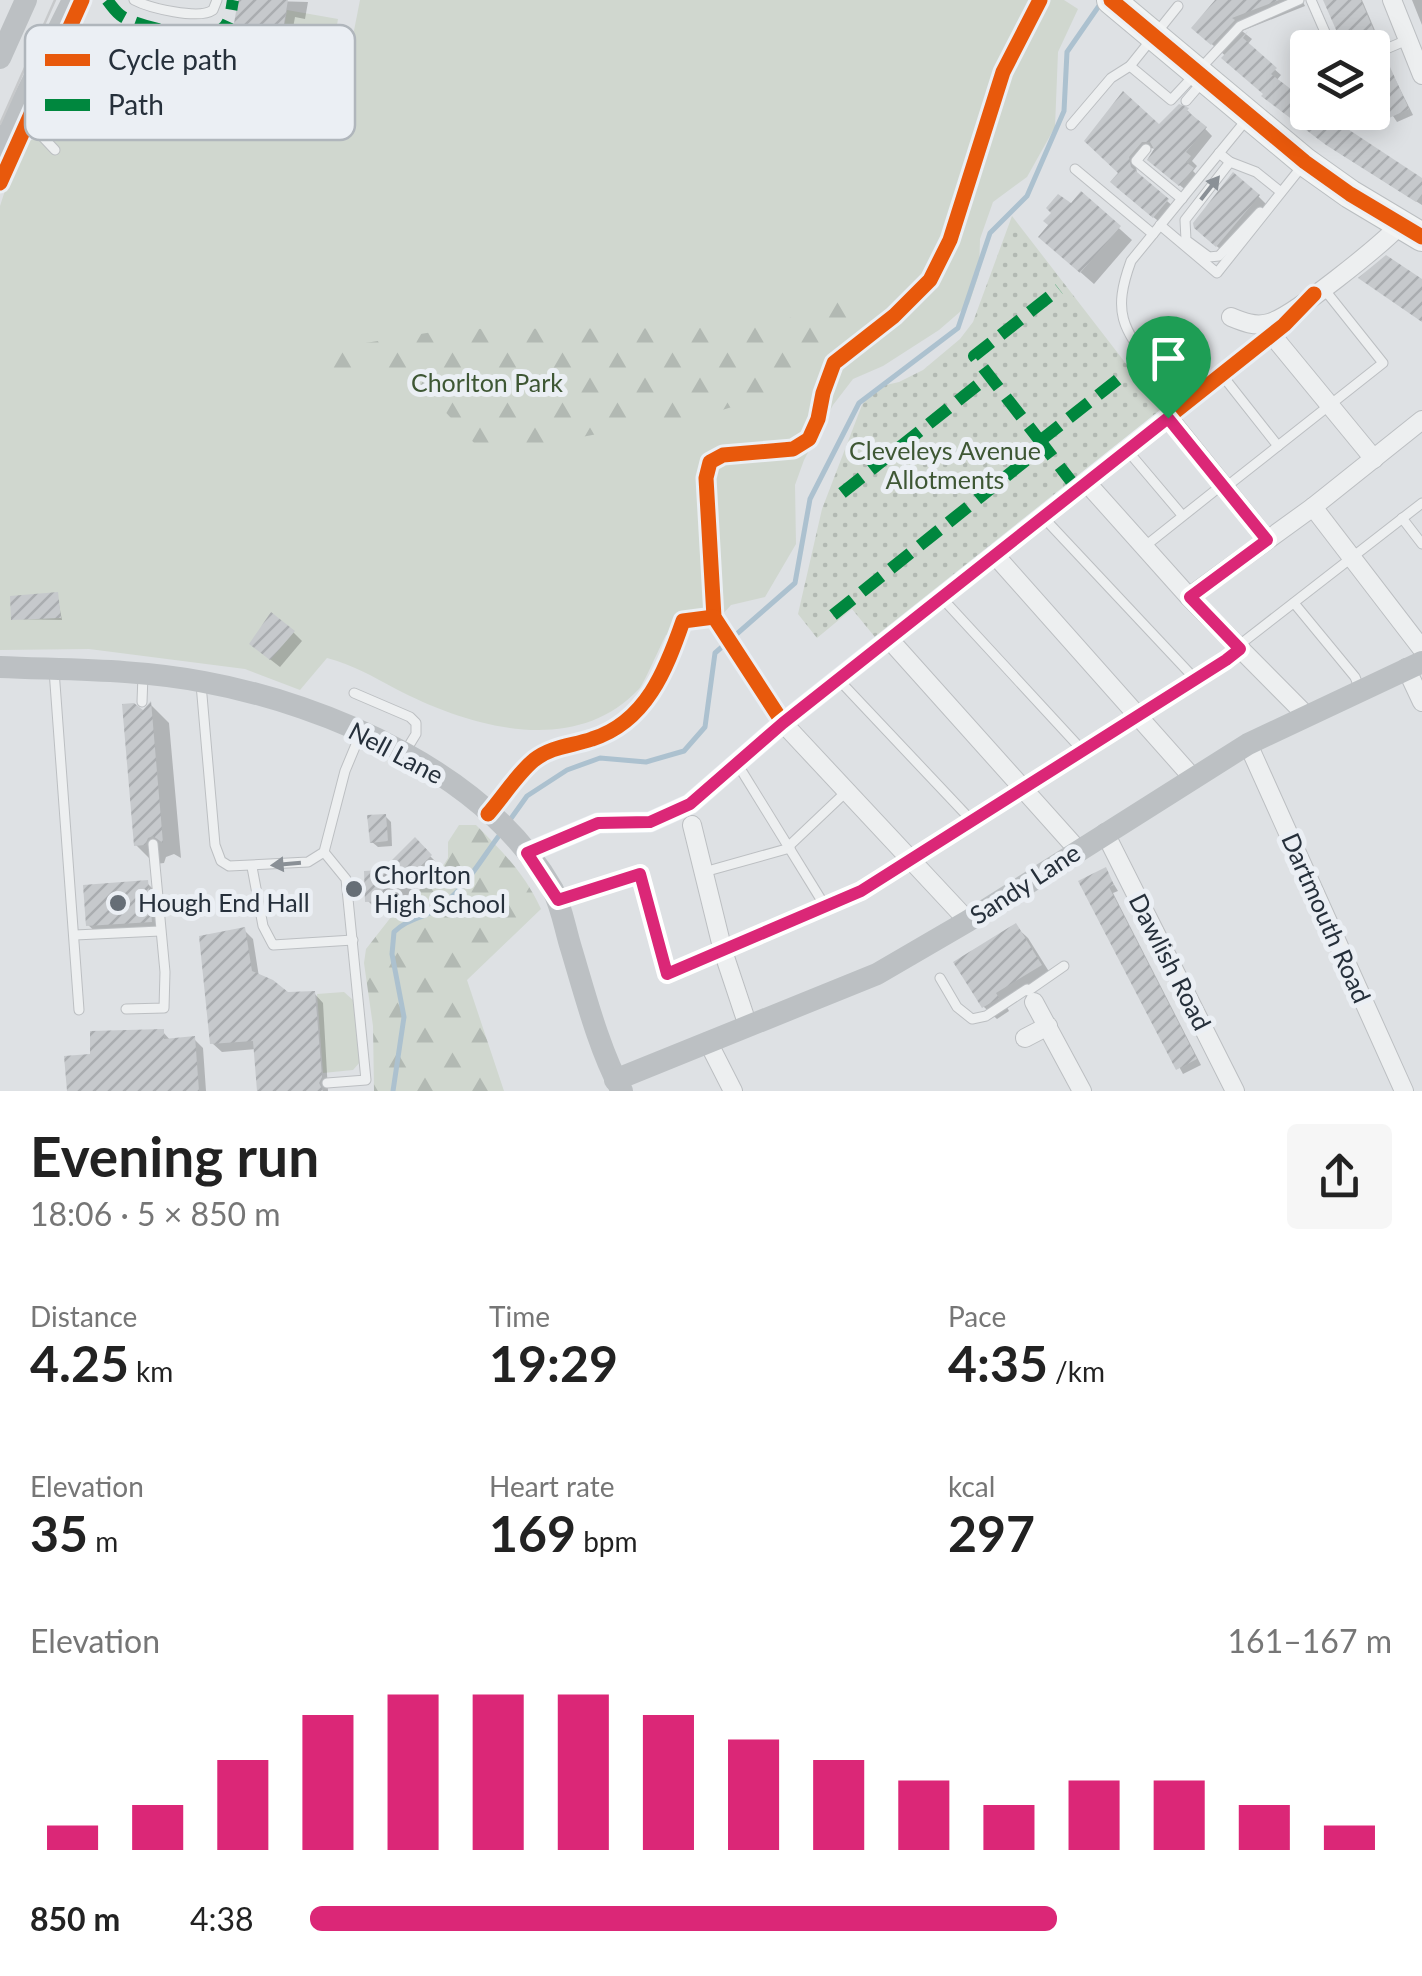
<!DOCTYPE html>
<meta charset="utf-8">
<style>
:root{--surface:#fff;--page:#f6f6f6;--text:#222;--muted:#767676;--accent:#db2777}
body{margin:0;font-family:Lato,sans-serif;background:var(--page);color:var(--text);height:100vh;display:flex;flex-direction:column;font-size:38px;white-space:nowrap}
*{box-sizing:border-box;margin:0}
p{font-size:32px;color:var(--muted)}
.icon{flex:none;width:55px;height:55px;fill:none;stroke:currentColor;stroke-width:2;stroke-linecap:round;stroke-linejoin:round}
.map{position:relative;height:1091px;overflow:hidden}
.panel{display:flex;flex-direction:column;background:var(--surface);flex:1}
.panel>*{flex:none}
.controls{position:absolute;left:1290px;top:30px;display:grid;gap:20px}
.controls a{display:grid;place-items:center;width:100px;height:100px;border-radius:10px;background:var(--surface);box-shadow:0 5px 25px #0003;font-size:50px}
.pin{position:absolute;display:grid;place-items:center;width:85px;height:85px;color:#fff;margin:-102px -42px;border-radius:50% 50% 50% 0;rotate:-45deg;box-shadow:0 0 10px #0007}
.pin .icon{rotate:45deg}
.round{display:grid;place-items:center;flex:none;width:105px;height:105px;border-radius:10px;background:var(--page)}
.head{display:flex;align-items:center;justify-content:space-between;height:170px;padding:0 30px}
h1{font-size:55px;font-weight:700;line-height:75px}
.metrics{display:grid;grid-template-columns:repeat(3,1fr);gap:15px;height:170px;padding:10px 30px}
.metrics div{display:grid;align-content:center}
.metrics b{font-size:50px;font-weight:700}
.metrics small{font-size:28px;font-weight:400}
.metrics p{font-size:28px}
.chart{height:280px;padding:20px 30px}
.chart p{display:flex;justify-content:space-between}
.chart svg{width:100%;height:180px;margin-top:10px;stroke:var(--accent);stroke-width:6}
ul{padding:0 30px;list-style:none;font-size:32px}
li{display:grid;grid-template-columns:160px 120px 1fr;align-items:center;height:75px}
li i{height:25px;border-radius:12px;background:var(--accent)}
.map>svg:first-child{display:block}
.green{fill:#d0d7cf}
.forest{fill:url(#forest-firs)}
.garden{fill:url(#garden-dots)}
.shadow{fill:#0003}
.lines{fill:none;stroke-linecap:round;stroke-linejoin:round}
.stream{stroke:#acc1cf;stroke-width:5}
.building{fill:url(#building-hatch)}
.lane-casing{stroke:#bcbfc2;stroke-width:11}
.street-casing{stroke:#bcbfc2;stroke-width:20}
.primary-casing{stroke:#babec1;stroke-width:30}
.lane{stroke:#edeff0;stroke-width:9}
.street{stroke:#edeff0;stroke-width:18}
.secondary{stroke:#bcc0c3;stroke-width:22}
.primary{stroke:#f2f4f4;stroke-width:28}
.tram{stroke:#c7c9cb;stroke-width:2.5}
.quiet{stroke:#00873e;stroke-width:12;stroke-dasharray:25 12;stroke-linecap:butt}
.cycleway-casing{stroke:#ebeff4;stroke-width:21}
.cycleway{stroke:#e8590c;stroke-width:15}
.oneway{fill:#8a9096}
.route-casing{stroke:#fff;stroke-width:20}
.route{stroke:#db2777;stroke-width:12}
.poi-dot{fill:#666e76;stroke:#ebeff4;stroke-width:4}
.labels{text-anchor:middle;stroke-width:10;stroke-linejoin:round;paint-order:stroke}
.park-label{font-size:25px;fill:#3e5734;stroke:#ebeff4}
.street-label{font-size:25px;fill:#26303b;stroke:#ebeff4}
.poi-label{font-size:25px;fill:#26303b;stroke:#ebeff4;text-anchor:start}
.key{fill:#ebeff4;stroke:#b0b6bc;stroke-width:2.5}
.key-label{font-size:28px;fill:#26303b}
</style>
<div class="map">
<svg width="1422" height="1091" viewBox="0 0 1422 1091">
<defs>
<pattern id="forest-firs" width="22" height="20" patternUnits="userSpaceOnUse" patternTransform="scale(2.5)"><rect width="22" height="20" fill="#d0d7cf"/><path d="M5 1l3.5 6h-7zM16 11l3.5 6h-7z" fill="#b2b9b3"/></pattern>
<pattern id="garden-dots" width="8" height="8" patternUnits="userSpaceOnUse" patternTransform="scale(2.5)"><rect width="8" height="8" fill="#d0d7cf"/><path d="M2 2h.1M6 6h.1" fill="none" stroke="#b2b9b3" stroke-width="1.8" stroke-linecap="round"/></pattern>
<pattern id="building-hatch" width="6" height="6" patternUnits="userSpaceOnUse" patternTransform="scale(2.5)"><rect width="6" height="6" fill="#c6c9cc"/><path d="M-1 1l2-2M0 6l6-6M5 7l2-2" fill="none" stroke="#aaadb0"/></pattern>
</defs>
<rect width="100%" height="100%" fill="#dee1e4"/>
<g class="green">
<path d="M360 0H1064L1078 9 1058 52 1055 127 1027 177 993 202 980 239 979 274 969 304 939 330 883 366 853 379 833 405 804 460 795 485 796 544 765 597 731 605 712 626 666 635C659 648 645 682 639 689 574 758 469 727 396 689 372 676 353 665 327 658L300 690 245 669 89 649 0 650V206L21 141 338 112Z"/>
<path d="M287 10 338 19 330 65 279 56Z"/>
<path d="M344 992 354 1001 360 1062 353 1070 323 1073 317 994Z"/>
</g>
<g class="forest">
<path d="M844 289 860 300 861 311 853 327 811 357 774 394 719 411 513 450 476 445 425 390 398 377 376 374 342 377 332 373C325 361 332 355 341 347L451 329 722 328 809 315 835 291Z"/>
<path d="M459 825H476C502 851 525 874 541 909L467 980 504 1091H374L373 1026 364 963 366 949 402 903 436 877 448 858V842Z"/>
</g>
<path class="garden" d="M1012 216 1144 387 1180 401 947 585 879 642 852 609 817 638 798 614 822 509 862 405 877 387 899 382 923 370 960 339 973 322Z"/>
<g class="shadow">
<path d="M241 0 308 2 305 19 295 17 283 84 241 76 233 123 182 114 173 105 175 92 138 85 129 76 231 55Z"/>
<path d="M1219 0H1302L1305 6 1242 31 1252 39 1247 45 1281 75 1276 81 1308 112 1422 181V205L1335 150 1207 40Z"/>
<path d="M1326 0H1362L1383 49 1372 54V48H1346Z"/>
<path d="M1412 0H1422V25Z"/>
<path d="M1386 61 1413 115 1397 122 1385 104 1378 108 1373 102Z"/>
<path d="M1179 107 1188 111 1212 136 1192 161 1197 166 1193 171 1199 177 1188 192 1158 167 1157 149 1150 148 1136 164 1137 175 1175 208 1162 224 1120 190 1121 173 1087 141 1159 128Z"/>
<path d="M1081 194 1132 240 1094 284 1054 249 1051 226 1054 213 1071 206Z"/>
<path d="M1258 196 1267 205 1226 254 1206 237Z"/>
<path d="M57 595 62 620 13 619Z"/>
<path d="M293 632 302 641 280 667 262 653Z"/>
<path d="M151 705 169 723 181 858 174 854 166 857 164 863 155 864 136 845 143 713Z"/>
<path d="M385 816 391 822 392 846 378 847 372 842Z"/>
<path d="M415 841 439 865 394 909 377 910 368 901 383 872Z"/>
<path d="M1105 870 1118 891 1113 893 1201 1065 1183 1074 1081 882Z"/>
<path d="M147 883 156 892 160 930 98 934 88 925Z"/>
<path d="M1015 926 1028 938 1053 978 1007 1007 1009 1011 997 1019 984 1007 957 962Z"/>
<path d="M244 930 253 939 259 977 287 995 314 993 323 1003 328 1091H260L256 1049 222 1052 212 1043Z"/>
<path d="M163 1032 171 1041 194 1039 203 1048 206 1091H69L93 1056Z"/>
</g>
<g class="lines">
<g class="stream">
<path d="M507 824 527 796 567 770 600 758 646 762 684 751 705 727 715 653 795 583 810 499 859 403 958 328 990 233 1027 196 1064 111 1067 52 1103 0"/>
<path d="M393 1091 404 1017 392 954 394 932C407 919 420 919 435 910 464 892 481 859 501 833"/>
</g>
</g>
<g class="building">
<path d="M238 0H288L275 76 233 69 224 115 170 106 173 85 126 77 133 36 229 53Z"/>
<path d="M1215 0H1279L1232 18 1235 20 1211 45 1191 28Z"/>
<path d="M1323 0H1361L1379 43 1369 48H1344Z"/>
<path d="M1248 31 1243 38 1277 68 1271 74 1308 102V112H1322L1422 178V194L1416 202 1326 145 1261 96 1263 94 1221 58Z"/>
<path d="M1386 58 1409 109 1389 118 1380 99 1372 103V63Z"/>
<path d="M1123 91 1159 124 1179 104 1189 108 1187 111 1207 127 1186 152 1191 156 1186 162 1194 168 1179 186 1147 160 1154 149 1150 142H1142L1129 157 1131 167 1169 199 1153 218 1110 182 1118 173 1084 141Z"/>
<path d="M1233 172 1260 195 1216 247 1194 228 1193 223Z"/>
<path d="M1081 191 1121 226 1080 273 1038 237 1048 225 1043 221 1051 213 1046 208 1058 194 1071 203Z"/>
<path d="M1386 255 1422 279V322L1358 278Z"/>
<path d="M58 592 61 618 11 620 10 596Z"/>
<path d="M271 612 295 631 270 660 249 644Z"/>
<path d="M151 701 163 843 153 836 148 838 145 845 134 846 122 704 134 703 143 710Z"/>
<path d="M386 814 388 841 370 843 367 815Z"/>
<path d="M415 837 432 855 385 901 365 902 364 871 382 870Z"/>
<path d="M1106 867 1114 885 1109 887 1197 1059 1176 1070 1078 881Z"/>
<path d="M148 880 152 922 86 926 83 885Z"/>
<path d="M1016 923 1042 965 996 993 999 998 982 1008 953 962Z"/>
<path d="M245 927 252 971 273 980 288 992 315 991 322 1077 319 1083 323 1091H257L253 1041 210 1044 199 936Z"/>
<path d="M164 1029V1039L195 1036 199 1091H67L64 1056 90 1054V1031Z"/>
</g>
<g class="lines">
<defs>
<g id="lane">
<path d="M134 0C149 8 199 20 213 10L217 0"/>
<path d="M1311 0 1332 48"/>
<path d="M1372 55 1407 40"/>
<path d="M1130 66 1171 100 1240 26 1299 0"/>
<path d="M1186 101 1204 80"/>
<path d="M11 125 39 133 55 150"/>
<path d="M1071 125 1111 78 1130 66 1178 6"/>
<path d="M1146 149 1136 161 1182 199"/>
<path d="M1219 153 1230 162 1185 220 1186 240 1209 257 1219 256 1260 212"/>
<path d="M1230 162 1256 172 1281 192"/>
<path d="M1075 169 1153 234"/>
<path d="M1160 225 1217 273 1303 165"/>
<path d="M1157 373C1124 329 1111 316 1131 261L1247 119"/>
<path d="M1222 375 1278 446"/>
<path d="M1127 450 1182 515"/>
<path d="M1226 487 1383 363 1324 289"/>
<path d="M1043 517 1196 680"/>
<path d="M1402 518 1422 544"/>
<path d="M1144 547 1222 485"/>
<path d="M941 597 1083 751"/>
<path d="M1294 603 1355 677 1359 687"/>
<path d="M1238 646 1422 503"/>
<path d="M54 670 79 1010"/>
<path d="M838 679 972 821"/>
<path d="M201 684 215 845 221 861 229 866 308 862 324 852 345 771 360 735"/>
<path d="M354 693 410 717 416 723V734L405 752"/>
<path d="M142 702 143 675"/>
<path d="M738 765 825 906"/>
<path d="M789 846 847 791"/>
<path d="M324 852 346 879 366 1080 327 1083"/>
<path d="M252 867 263 926 273 945 353 940"/>
<path d="M704 872 790 848"/>
<path d="M558 900 640 874 667 974 861 891 1240 649"/>
<path d="M75 935 160 931"/>
<path d="M940 978 957 1007 972 1019 986 1016 1027 989"/>
<path d="M1028 991 1064 966"/>
<path d="M126 1009 164 1008 165 972 153 844"/>
</g>
<g id="street">
<path d="M1392 0 1422 75"/>
<path d="M1231 317C1243 322 1255 327 1269 323 1294 316 1381 245 1401 224"/>
<path d="M1272 335 1374 459"/>
<path d="M1168 417 1267 540"/>
<path d="M1087 483 1189 597 1305 714"/>
<path d="M1313 507 1422 649"/>
<path d="M994 554 1193 778"/>
<path d="M1189 597 1313 507 1422 420"/>
<path d="M889 639 1078 850"/>
<path d="M1406 668 1422 702"/>
<path d="M783 723 968 921"/>
<path d="M1248 744 1404 1091"/>
<path d="M692 825 723 951 748 1026"/>
<path d="M1105 833 1235 1091"/>
<path d="M1034 1002 1082 1091"/>
<path d="M1025 1038 1048 1026"/>
<path d="M708 1042 733 1091"/>
</g>
<path id="primary" d="M1111 0 1305 162 1350 194 1422 237"/>
</defs>
<use href="#lane" class="lane-casing"/>
<use href="#street" class="street-casing"/>
<use href="#primary" class="primary-casing"/>
<use href="#lane" class="lane"/>
<use href="#street" class="street"/>
<g class="secondary">
<path d="M0 58 26 0"/>
<path d="M0 155 15 117 73 0"/>
<path d="M0 667C68 670 138 669 204 682 329 705 488 774 553 890 562 908 565 929 571 948 584 991 600 1053 622 1091"/>
<path d="M615 1080 877 974 968 921 1248 744 1422 662"/>
</g>
<use href="#primary" class="primary"/>
<path class="tram" d="M0 124 55 0"/>
<g class="quiet">
<path d="M107 0C112 6 116 13 123 17 140 27 205 43 222 29 231 22 231 10 233 0"/>
<path d="M1040 441 1126 373"/>
<path d="M1044 446 974 356 1059 289"/>
<path d="M842 493 989 376"/>
<path d="M833 615 1044 446 1074 485 1087 483"/>
</g>
<defs>
<g id="cycleway">
<path d="M1111 0 1305 162 1350 194 1422 237"/>
<path d="M0 183 82 0"/>
<path d="M783 723 714 617 706 478 710 462 723 455 793 449 809 439 818 419 823 393 834 363 894 316 930 280 950 240 1003 72 1040 0"/>
<path d="M488 814C503 797 517 774 534 760 552 746 572 746 592 739 646 722 666 670 683 621L714 617"/>
<path d="M527 853 598 823 650 822 690 804 783 723 1284 325 1314 294"/>
</g>
</defs>
<use href="#cycleway" class="cycleway-casing"/>
<use href="#cycleway" class="cycleway"/>
</g>
<defs><path id="oneway-solid" d="M-6-.8H1V-3.2L6.5 0L1 3.2V.8H-6Z" transform="scale(2.5)"/></defs>
<g class="oneway">
<use href="#oneway-solid" transform="translate(1210 188) rotate(-52)"/>
<use href="#oneway-solid" transform="translate(286 864) rotate(175)"/>
</g>
<g class="lines">
<defs>
<path id="route" d="M1168 418 1267 540 1190 597 1240 649 1226 660 861 891 667 974 640 874 558 900 527 853 598 823 650 822 690 804 783 723Z"/>
</defs>
<use href="#route" class="route-casing"/>
<use href="#route" class="route"/>
</g>
<g class="poi-dot">
<circle cx="354" cy="889" r="10"/>
<circle cx="118" cy="903" r="10"/>
</g>
<g class="labels">
<g class="park-label">
<text x="487" y="392">Chorlton Park</text>
<text x="945" y="460">Cleveleys Avenue<tspan x="945" dy="29">Allotments</tspan></text>
</g>
<g class="street-label">
<text transform="translate(396 753) rotate(28)" y="9">Nell Lane</text>
<text transform="translate(1025 884) rotate(-33)" y="9">Sandy Lane</text>
<text transform="translate(1326 918) rotate(66)" y="9">Dartmouth Road</text>
<text transform="translate(1170 962) rotate(63)" y="9">Dawlish Road</text>
</g>
<g class="poi-label">
<text x="374" y="884">Chorlton<tspan x="374" dy="29">High School</tspan></text>
<text x="138" y="912">Hough End Hall</text>
</g>
</g>
<rect x="25" y="25" width="330" height="115" rx="15" class="key"/>
<rect x="45" y="54" width="45" height="12" fill="#e8590c"/>
<rect x="45" y="99" width="45" height="12" fill="#00873e"/>
<g class="key-label">
<text x="108" y="70">Cycle path</text>
<text x="108" y="115">Path</text>
</g>
</svg>
<div class="controls">
<a><svg class="icon" aria-label="layers" viewBox="0 0 24 24"><path d="M12 4l9 5-9 5-9-5zM3 14l9 5 9-5"/></svg></a>
</div>
<div class="pin" style="left:1168px;top:418px;background:#1e9e55"><svg class="icon" aria-label="arrive" viewBox="0 0 24 24"><path d="M6 21V4h12l-3 4 3 4H6"/></svg></div>
</div>
<section class="panel">
<div class="head"><div><h1>Evening run</h1><p>18:06 · 5 × 850 m</p></div><a class="round"><svg class="icon" aria-label="share" viewBox="0 0 24 24"><path d="M12 15V3M7 8l5-5 5 5M5 13v7h14v-7"/></svg></a></div>
<div class="metrics">
<div><p>Distance</p><b>4.25<small> km</small></b></div>
<div><p>Time</p><b>19:29</b></div>
<div><p>Pace</p><b>4:35<small> /km</small></b></div>
</div>
<div class="metrics">
<div><p>Elevation</p><b>35<small> m</small></b></div>
<div><p>Heart rate</p><b>169<small> bpm</small></b></div>
<div><p>kcal</p><b>297</b></div>
</div>
<div class="chart"><p><span>Elevation</span>161–167 m</p>
<svg viewBox="0 0 160 44" preserveAspectRatio="none"><path d="M5 44V38M15 44V33M25 44V22M35 44V11M45 44V6M55 44V6M65 44V6M75 44V11M85 44V17M95 44V22M105 44V27M115 44V33M125 44V27M135 44V27M145 44V33M155 44V38"/></svg>
</div>
<ul>
<li><b>850 m</b>4:38<i style="width:69%"></i></li>
</ul>
</section>
